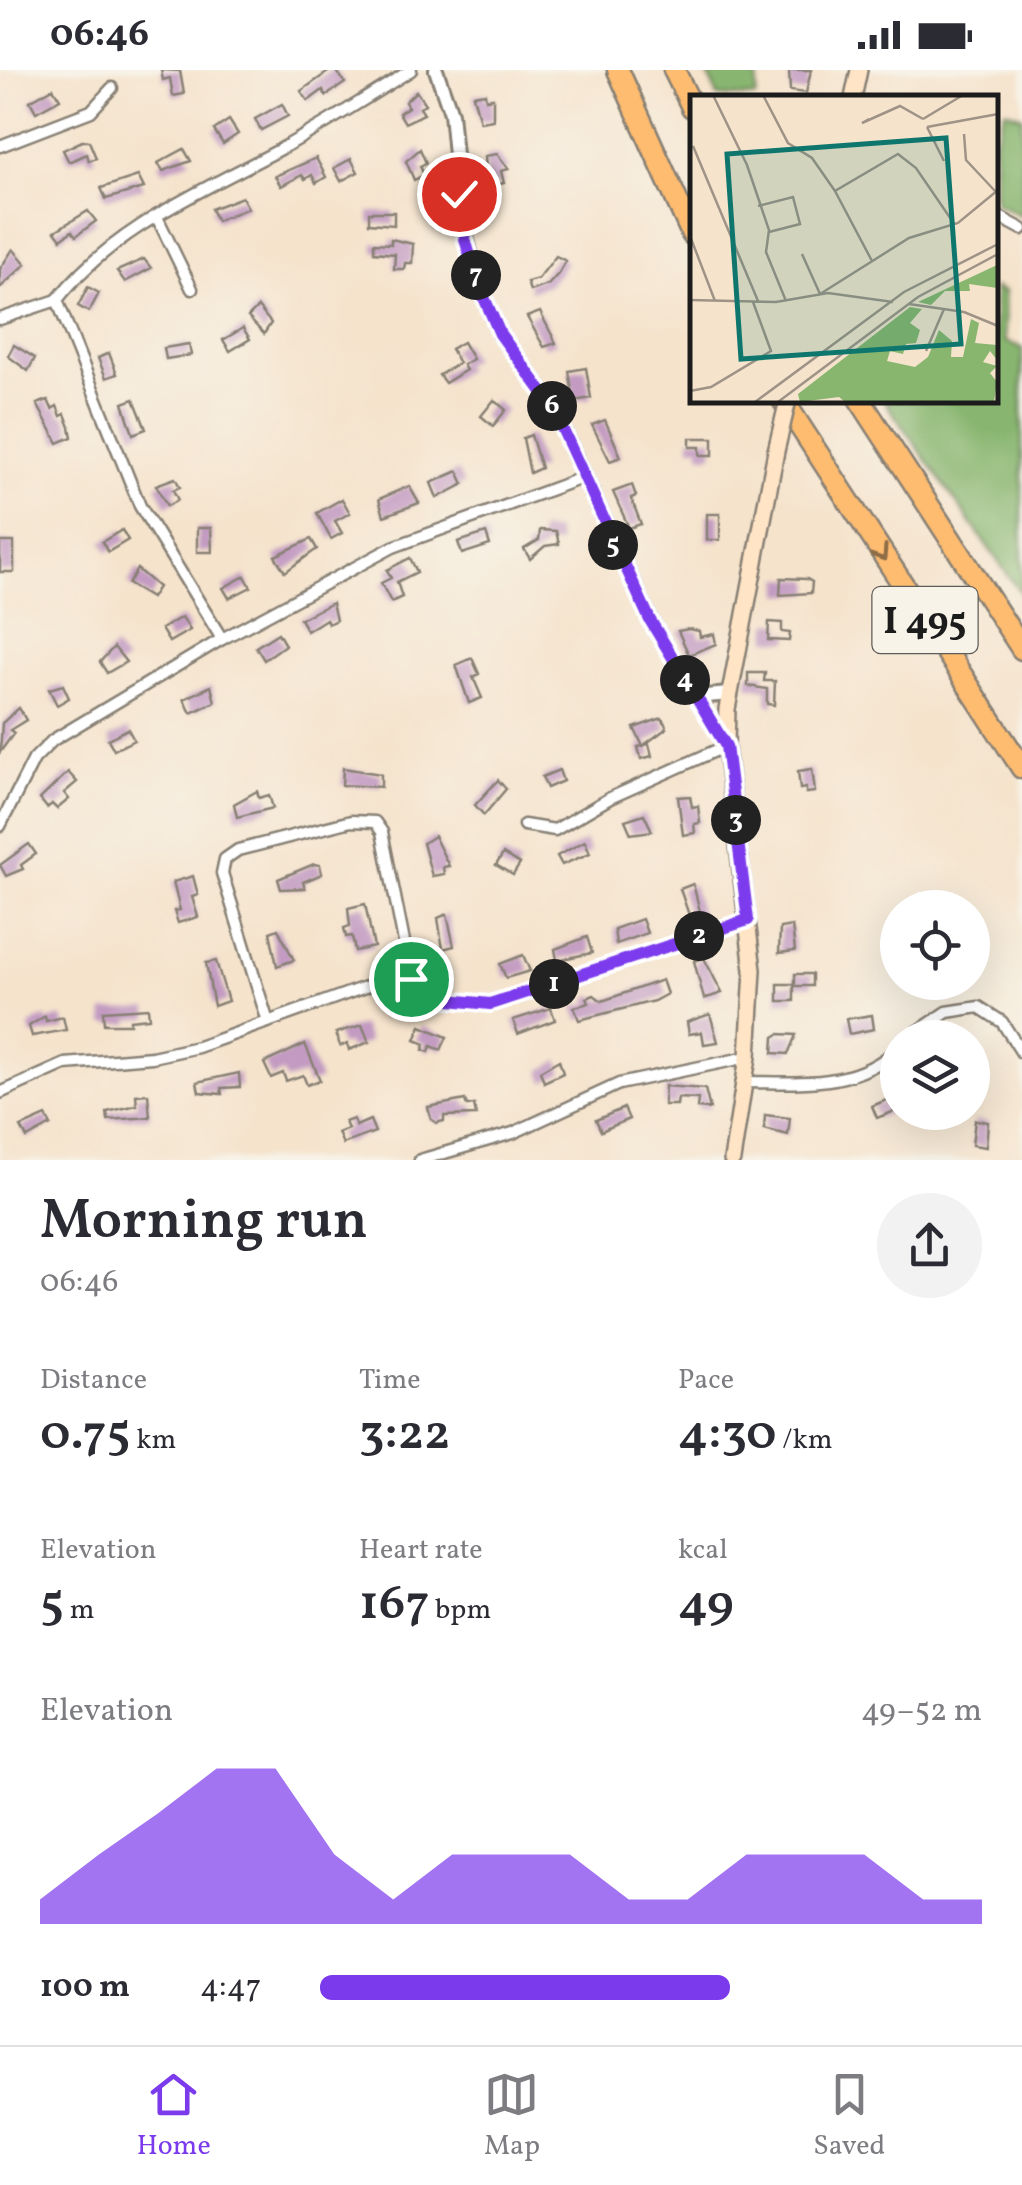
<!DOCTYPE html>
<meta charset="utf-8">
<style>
:root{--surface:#fff;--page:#f2f2f3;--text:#2b2b33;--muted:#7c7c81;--line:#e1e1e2;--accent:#7c3aed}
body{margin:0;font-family:Vollkorn,serif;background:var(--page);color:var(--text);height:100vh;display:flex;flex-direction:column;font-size:38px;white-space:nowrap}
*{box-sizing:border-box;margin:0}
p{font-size:32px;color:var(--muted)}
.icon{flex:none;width:55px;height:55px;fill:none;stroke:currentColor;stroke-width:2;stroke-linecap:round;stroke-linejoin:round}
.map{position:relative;height:1090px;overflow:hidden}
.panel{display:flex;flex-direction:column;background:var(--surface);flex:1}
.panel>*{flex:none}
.tools{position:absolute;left:880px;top:820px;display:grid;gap:20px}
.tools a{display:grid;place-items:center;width:110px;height:110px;border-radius:50%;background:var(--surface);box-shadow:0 10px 40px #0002;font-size:50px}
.pin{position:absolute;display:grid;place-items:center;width:85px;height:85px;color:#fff;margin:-42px;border:5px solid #fff;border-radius:50%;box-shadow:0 2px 10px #0007}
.km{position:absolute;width:50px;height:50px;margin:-25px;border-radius:50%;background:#222;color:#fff;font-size:28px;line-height:50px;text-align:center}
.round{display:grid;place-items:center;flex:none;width:105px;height:105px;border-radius:52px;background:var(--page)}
.head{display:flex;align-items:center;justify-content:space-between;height:170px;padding:0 40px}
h1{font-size:55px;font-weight:600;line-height:75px}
.figures{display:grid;grid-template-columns:repeat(3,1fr);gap:15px;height:170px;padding:10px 40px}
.figures div{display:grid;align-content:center}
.figures b{font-size:50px;font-weight:600}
.figures small{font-size:28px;font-weight:400}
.figures p{font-size:28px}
.chart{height:280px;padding:20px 40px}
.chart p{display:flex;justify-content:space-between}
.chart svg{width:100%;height:180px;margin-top:10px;fill:var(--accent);opacity:.7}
ul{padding:0 40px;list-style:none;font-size:32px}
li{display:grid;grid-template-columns:160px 120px 1fr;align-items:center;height:75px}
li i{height:25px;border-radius:12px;background:var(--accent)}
.status{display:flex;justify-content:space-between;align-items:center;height:70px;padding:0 50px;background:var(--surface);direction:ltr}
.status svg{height:28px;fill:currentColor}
.tab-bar{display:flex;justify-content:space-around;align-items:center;height:140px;border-top:2px solid var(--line);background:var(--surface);font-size:28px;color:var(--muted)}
.tab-bar a{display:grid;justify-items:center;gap:5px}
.tab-bar .current{color:var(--accent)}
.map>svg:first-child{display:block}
.forest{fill:#88b66f;stroke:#526946;stroke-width:2.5}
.building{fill:#c39bc2}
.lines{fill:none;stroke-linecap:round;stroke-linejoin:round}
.minor-casing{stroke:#888074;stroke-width:15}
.tertiary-casing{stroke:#888074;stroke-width:18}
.secondary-casing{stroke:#888074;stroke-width:20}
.motorway-casing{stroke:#888074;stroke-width:25}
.minor{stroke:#fff;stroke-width:10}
.tertiary{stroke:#fff;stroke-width:12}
.secondary{stroke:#ffe4c6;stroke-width:15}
.motorway{stroke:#febc70;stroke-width:20}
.secondary-bridge-casing{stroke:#888074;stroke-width:20;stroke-linecap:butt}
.secondary-bridge{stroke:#ffe4c6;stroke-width:15}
.oneway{stroke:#8d6c46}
.route-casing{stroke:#fff;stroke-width:20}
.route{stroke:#7c3aed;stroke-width:12}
.labels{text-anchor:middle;stroke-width:9;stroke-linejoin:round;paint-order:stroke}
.shield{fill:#f7f3e8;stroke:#5e5c59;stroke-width:2.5}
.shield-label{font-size:38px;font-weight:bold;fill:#1c1c1c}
.inset-road{fill:none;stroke:#9e9386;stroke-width:2.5}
.view{fill:#0f766e;fill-opacity:0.15;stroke:#0f766e;stroke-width:5}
.inset-edge{fill:none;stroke:#1c1c1c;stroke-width:5}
</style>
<div class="status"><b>06:46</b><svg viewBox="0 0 49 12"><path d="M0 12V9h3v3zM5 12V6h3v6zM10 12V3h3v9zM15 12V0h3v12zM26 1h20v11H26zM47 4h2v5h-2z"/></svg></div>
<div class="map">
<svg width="1022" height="1090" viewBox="0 0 1022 1090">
<rect width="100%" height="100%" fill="#f7f3e8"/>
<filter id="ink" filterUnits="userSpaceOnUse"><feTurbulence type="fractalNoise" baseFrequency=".01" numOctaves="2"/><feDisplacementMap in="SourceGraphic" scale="20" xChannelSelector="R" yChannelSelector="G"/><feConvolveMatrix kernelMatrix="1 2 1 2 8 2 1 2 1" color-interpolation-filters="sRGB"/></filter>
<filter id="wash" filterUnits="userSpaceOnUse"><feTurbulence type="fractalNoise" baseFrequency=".0048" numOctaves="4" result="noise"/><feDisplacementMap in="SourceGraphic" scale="40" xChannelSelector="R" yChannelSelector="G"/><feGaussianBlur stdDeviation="2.25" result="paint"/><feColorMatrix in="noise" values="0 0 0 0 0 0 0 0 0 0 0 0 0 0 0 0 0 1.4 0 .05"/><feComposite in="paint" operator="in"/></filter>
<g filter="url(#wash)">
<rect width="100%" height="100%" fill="#f5e3cc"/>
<g class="forest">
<path d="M706 0H758L756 27H718Z"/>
<path d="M1005 40 1022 46V146L995 133V70Z"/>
<path d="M995 218 1004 222 1005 271 1022 278V525L884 330H994Z"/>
</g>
<g id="blocks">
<g class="building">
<path d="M161 0 180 1 184 24 173 26 170 8 163 10Z"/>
<path d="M331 0H336L345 13 326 26 323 20 308 31 301 21Z"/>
<path d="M789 0H811L806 23 790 21Z"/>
<path d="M53 18 60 29 36 42 30 31Z"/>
<path d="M416 21 425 34 420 38 424 44 405 53 399 43 408 37 405 32Z"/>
<path d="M485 23 486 29 493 28V50L480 52 473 25Z"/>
<path d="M282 34 288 46 261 60 255 49Z"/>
<path d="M229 50 238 64 223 74 214 60Z"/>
<path d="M82 71H89L96 88 89 91 87 84 69 92 63 80Z"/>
<path d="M184 79 191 91 163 101 158 93Z"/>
<path d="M420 79 426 93 420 96 424 105 414 110 406 91Z"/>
<path d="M497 84 509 99 501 101 504 113 487 117 485 86Z"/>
<path d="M316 88 326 107 316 113 312 105 305 109 302 105 281 116 275 106Z"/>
<path d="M351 89 358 102 341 111 334 98Z"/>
<path d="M138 106 144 118 106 129 101 118Z"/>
<path d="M242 127 248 138 217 151 211 139Z"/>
<path d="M88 141 96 151 76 166 72 161 61 169 55 161Z"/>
<path d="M369 142H394V155L369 153Z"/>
<path d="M391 169 413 174 412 193H405L404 199H394L395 184 374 182V173L391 174Z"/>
<path d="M13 179 26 194 0 218V199Z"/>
<path d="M556 186 566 191 559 203 548 215 530 221 527 212 538 209Z"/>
<path d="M144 189 151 198 125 212 117 201Z"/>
<path d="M88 217 99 223 89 242 78 236Z"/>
<path d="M258 237 271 253 264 264 248 247Z"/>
<path d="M540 242 556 273 544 277 527 247Z"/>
<path d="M243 258 250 269 230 281 223 270Z"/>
<path d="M463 272 473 289 463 295 466 300 445 313 439 305 459 293 451 279Z"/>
<path d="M189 274 191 285 166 289 164 278Z"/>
<path d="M14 275 35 288 28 301 8 286Z"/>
<path d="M109 283 117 304 106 308 98 288Z"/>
<path d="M586 298 591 328 574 331 569 301Z"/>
<path d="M134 329 146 359 133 364 123 333Z"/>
<path d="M48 330 52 339 57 336 61 346 65 344 70 357 72 367 58 373 37 334Z"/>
<path d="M494 330 506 340 493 356 481 346Z"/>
<path d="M605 350 621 387 610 391 592 355Z"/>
<path d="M531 365 541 398 530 403 523 368Z"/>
<path d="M690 368H713V385H700V377H690Z"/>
<path d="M458 401 464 414 437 428 431 413Z"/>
<path d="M175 408 180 417 173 420 178 430 167 436 156 415Z"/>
<path d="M632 415 636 426 631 428 641 454 629 458 613 422Z"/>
<path d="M409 416 419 433 384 446 379 429Z"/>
<path d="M342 429 350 443 335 451 342 463 331 469 317 443Z"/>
<rect x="707" y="444" width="13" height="26"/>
<path d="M197 458H211L212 482H197Z"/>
<path d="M122 460 128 470 108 482 102 472Z"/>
<path d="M540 460 556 461 559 474 545 476 530 489 524 479 539 470Z"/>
<path d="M486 463 490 475 462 484 458 472Z"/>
<path d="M311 469 317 479 285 502 275 486Z"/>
<rect x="0" y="472" width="14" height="30"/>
<path d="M410 488 417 502 397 512 402 527 391 532 381 513 391 508 387 500Z"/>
<path d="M137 499 158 517 151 528 128 514Z"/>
<path d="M245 506 251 517 229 528 223 518Z"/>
<path d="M781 508 807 509 812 512 811 523 780 525Z"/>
<path d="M332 533 336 550 328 554 326 549 307 561 300 549Z"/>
<path d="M182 547 190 560 169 572 161 559Z"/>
<path d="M769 552 782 553V562L790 563 789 571 768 570Z"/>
<path d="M689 559 699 561 700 567 714 564 716 574 689 585 678 561Z"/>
<path d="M278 563 285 575 264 590 256 577Z"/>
<path d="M114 577 126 592 107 603 100 592Z"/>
<path d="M472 588 479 604 473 607 482 628 469 633 456 595Z"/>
<path d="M748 603H765L764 611H775L774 635 767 634V619L748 616Z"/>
<path d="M63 615 69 628 57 635 49 619Z"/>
<path d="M211 616 215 632 191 643 184 629Z"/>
<path d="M19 638 26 650 10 660 14 663 0 682 2 653Z"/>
<path d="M662 648 667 658 644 675 649 674 652 686 641 689 638 677 643 676 634 658Z"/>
<path d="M128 659 134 670 114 680 108 669Z"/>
<path d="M343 698 381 704V717L342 715Z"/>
<path d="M812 699 815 722 806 723V718L800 719 798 701Z"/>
<path d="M559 700 563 711 547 718 542 707Z"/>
<path d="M68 702 77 712 64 723 69 729 57 739 52 734 47 738 40 729Z"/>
<path d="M498 710 506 719 484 745 475 735Z"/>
<path d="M257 721 259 728 269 725 273 738 237 747 234 734Z"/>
<path d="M690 726 692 737 698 736 700 753 694 754 695 763 683 765 678 727Z"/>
<path d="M644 744 652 761 631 764 625 750Z"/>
<path d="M434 766 449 796 443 797 444 804 432 806 423 773Z"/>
<path d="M585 771 590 783 562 795 557 786Z"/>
<path d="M29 774 36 784 21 795 23 799 6 806 0 795Z"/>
<path d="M503 784 520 794 513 805 496 795Z"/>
<path d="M314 794 320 795 322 804 303 812 305 818 281 819 278 809Z"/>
<path d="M193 806 198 825 192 827 198 847 178 853 174 841 180 840 173 812Z"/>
<path d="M693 814 701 845 690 848 680 819Z"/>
<path d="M365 834 374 877 355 881 352 866 346 867 344 858 350 856 348 838Z"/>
<path d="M447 844 454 876 443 879 438 848Z"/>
<path d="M642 849 647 863 616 874 614 859Z"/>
<path d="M792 856 795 881 779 883 780 858Z"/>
<path d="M278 859 294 890 277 896 270 862Z"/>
<path d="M587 867 592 883 557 890 555 879Z"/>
<path d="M523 885 530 901 506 908 500 894Z"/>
<path d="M704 888 722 923 704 929 694 891Z"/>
<path d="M216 891 228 931 214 936 206 893Z"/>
<rect x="795" y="904" width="17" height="12"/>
<path d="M662 910 667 924 654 931 579 950 574 937 589 933 587 928 594 925 602 931Z"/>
<rect x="778" y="914" width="16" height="17"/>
<path d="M148 938 149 948 130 950V954H104L103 941Z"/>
<path d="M551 938 555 950 518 964 513 950Z"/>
<path d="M710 944 718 972 704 974 702 962 689 964 687 952Z"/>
<path d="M872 945 874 959 849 964 846 949Z"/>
<path d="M45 946 46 951 63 947 66 960 32 966 29 956Z"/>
<path d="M362 955 369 972 349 980 347 974 340 976 336 963Z"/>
<path d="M421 956 447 967 441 980 431 976 429 982 423 980 425 974 415 970Z"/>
<path d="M779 964 796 965 788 984 773 983 774 967Z"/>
<path d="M305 974 320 1010 307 1015 303 1005 286 1011 283 1003 271 1008 264 993Z"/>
<path d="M559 990 563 1003 544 1012 540 1001Z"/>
<path d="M239 1003 240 1017 221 1018 222 1024 199 1022 197 1012Z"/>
<path d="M665 1016 705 1019 710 1039 697 1038 698 1029 678 1028 677 1035H664Z"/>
<path d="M148 1024 150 1047 108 1050 107 1042 137 1035 136 1025Z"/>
<path d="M894 1027 898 1040 877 1048 872 1036Z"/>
<path d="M465 1030 467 1036 474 1035 476 1045 444 1046V1051L436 1053 431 1049 428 1037Z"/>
<path d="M624 1038 629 1049 601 1061 596 1050Z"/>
<path d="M765 1045 790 1048 788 1065 764 1059Z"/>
<path d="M46 1046 51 1055 27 1068 21 1057Z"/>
<path d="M353 1049 356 1056 370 1050 375 1062 343 1074 338 1063 348 1059 345 1052Z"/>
<path d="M975 1050 988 1052 986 1077 972 1075Z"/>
</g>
</g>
</g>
<g filter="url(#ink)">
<use href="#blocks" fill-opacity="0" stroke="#888074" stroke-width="2.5"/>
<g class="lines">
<defs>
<g id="minor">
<path d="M411 0C367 28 324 55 279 80 202 121 112 159 57 230L140 436 222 569 393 477 582 408"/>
<path d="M0 76 91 41 112 18"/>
<path d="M994 144 1022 159"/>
<path d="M157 147 192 219"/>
<path d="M0 249 57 230"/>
<path d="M524 755 555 760 610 728 726 676"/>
<path d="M0 756 34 689 53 670 222 569"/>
<path d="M268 952 222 803 225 789 238 780 351 751 375 752 382 762 405 877V907"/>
<path d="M908 968 947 942 979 937 1002 952 1022 983"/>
<path d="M745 1012C798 1012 856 1019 898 978"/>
<path d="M0 1023 65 994 152 987 198 977 393 907C427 907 441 938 490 934L748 850"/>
<path d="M420 1090 513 1063 619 1014 748 987"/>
</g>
<g id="tertiary">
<path d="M436 0 451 43 461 147 479 216 500 264 551 333 650 549 726 676"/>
<path d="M696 627 729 624"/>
</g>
<g id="secondary">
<path d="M853 28 859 0"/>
<path d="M732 1090 748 987 753 900 726 676 727 639 776 381"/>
</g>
<g id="motorway">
<path d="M618 0 692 164"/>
<path d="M674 0 692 37"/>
<path d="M783 330 1022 698"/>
<path d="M860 330 1022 579"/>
</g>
</defs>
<use href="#minor" class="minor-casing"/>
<use href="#tertiary" class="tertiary-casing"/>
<use href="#secondary" class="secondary-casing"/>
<use href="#motorway" class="motorway-casing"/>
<use href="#minor" class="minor"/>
<use href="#tertiary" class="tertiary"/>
<use href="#secondary" class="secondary"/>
<use href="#motorway" class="motorway"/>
<defs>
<path id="secondary-bridge" d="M776 381 788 330"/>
</defs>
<use href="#secondary-bridge" class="secondary-bridge-casing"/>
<use href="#secondary-bridge" class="secondary-bridge"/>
</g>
<defs><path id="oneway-chevron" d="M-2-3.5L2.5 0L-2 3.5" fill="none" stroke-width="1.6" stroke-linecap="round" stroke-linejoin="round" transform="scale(2.5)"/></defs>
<use class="oneway" href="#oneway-chevron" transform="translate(881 484) rotate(57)"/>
</g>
<g class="lines" filter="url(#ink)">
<defs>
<path id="route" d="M411 909 449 930 490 934 748 850 726 676 650 550 551 334 500 264 479 216 465 169 459 124"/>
</defs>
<use href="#route" class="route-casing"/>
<use href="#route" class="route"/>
</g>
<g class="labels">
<rect class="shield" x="872.5" y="517" width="105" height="66" rx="8"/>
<g class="shield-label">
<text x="925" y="563">I 495</text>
</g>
</g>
<g transform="translate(690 25)">
<rect width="308" height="308" fill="#f5e3cc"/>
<path d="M307 170V193L279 189 280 196H255L241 210 228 207ZM220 212 232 214 220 228 230 235 226 248 216 249 213 259 200 256 197 266 225 272 238 262 249 235 262 246 261 262H273L281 224 289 228 285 248 307 250V265L300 256 293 267 307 271 300 278 307 287 304 307H155L149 302 110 307 108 299Z" fill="#88b66f"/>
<path class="inset-road" d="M23 0 57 70 79 135 76 157 96 206M73 0 98 48 122 63 145 96M179 24 172 28 210 11 233 24M233 24 273 0M237 32 308 19M237 32 254 66M274 39 276 65 305 96M3 51 68 206M68 111 103 102 110 129 79 137M0 141 25 206M112 159 130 199 219 143 268 128 308 95M182 166 145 96 208 59 226 73 265 130M0 205 86 207 138 198 203 207M219 209 274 217 308 231M236 256 254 214M0 296 21 292 81 256 63 207M65 307 214 197 308 149M88 307 228 202 308 159"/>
<path class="view" d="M256 43 271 249 51 264 37 59Z"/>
<rect width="308" height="308" class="inset-edge"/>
</g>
</svg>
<div class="tools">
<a><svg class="icon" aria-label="locate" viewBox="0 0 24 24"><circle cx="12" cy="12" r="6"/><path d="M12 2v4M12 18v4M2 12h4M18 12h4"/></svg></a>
<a><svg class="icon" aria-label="layers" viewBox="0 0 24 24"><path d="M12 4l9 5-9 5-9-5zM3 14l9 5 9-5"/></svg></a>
</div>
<div class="pin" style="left:411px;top:909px;background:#1e9e55"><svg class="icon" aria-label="arrive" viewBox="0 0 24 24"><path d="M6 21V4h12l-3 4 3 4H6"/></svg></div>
<div class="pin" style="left:459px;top:124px;background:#d93025"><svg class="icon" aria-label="check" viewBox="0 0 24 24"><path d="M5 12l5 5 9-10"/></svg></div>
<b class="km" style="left:554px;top:914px">1</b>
<b class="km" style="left:699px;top:866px">2</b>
<b class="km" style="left:736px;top:750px">3</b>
<b class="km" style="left:685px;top:610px">4</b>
<b class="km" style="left:613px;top:475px">5</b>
<b class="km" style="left:552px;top:336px">6</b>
<b class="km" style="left:476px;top:205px">7</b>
</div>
<section class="panel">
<div class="head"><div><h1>Morning run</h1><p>06:46</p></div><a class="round"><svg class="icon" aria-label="share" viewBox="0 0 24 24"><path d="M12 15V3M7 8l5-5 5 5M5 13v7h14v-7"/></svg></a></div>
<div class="figures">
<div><p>Distance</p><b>0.75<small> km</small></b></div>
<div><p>Time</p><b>3:22</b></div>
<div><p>Pace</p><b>4:30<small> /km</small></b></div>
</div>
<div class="figures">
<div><p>Elevation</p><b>5<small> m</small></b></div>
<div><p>Heart rate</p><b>167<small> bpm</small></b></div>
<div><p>kcal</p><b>49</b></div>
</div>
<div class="chart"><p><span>Elevation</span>49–52 m</p>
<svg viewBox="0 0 160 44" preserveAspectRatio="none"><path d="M0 44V38L10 27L20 17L30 6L40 6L50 27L60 38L70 27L80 27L90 27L100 38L110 38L120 27L130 27L140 27L150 38L160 38V44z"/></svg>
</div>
<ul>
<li><b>100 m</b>4:47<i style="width:62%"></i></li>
</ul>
</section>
<nav class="tab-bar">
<a class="current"><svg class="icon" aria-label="home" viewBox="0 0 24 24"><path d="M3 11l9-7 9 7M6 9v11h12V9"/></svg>Home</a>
<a><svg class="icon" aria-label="map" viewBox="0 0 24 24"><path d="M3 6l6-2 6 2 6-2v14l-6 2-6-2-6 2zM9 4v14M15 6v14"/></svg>Map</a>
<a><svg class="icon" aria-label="saved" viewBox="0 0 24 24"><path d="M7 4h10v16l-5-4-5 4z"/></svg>Saved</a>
</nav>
